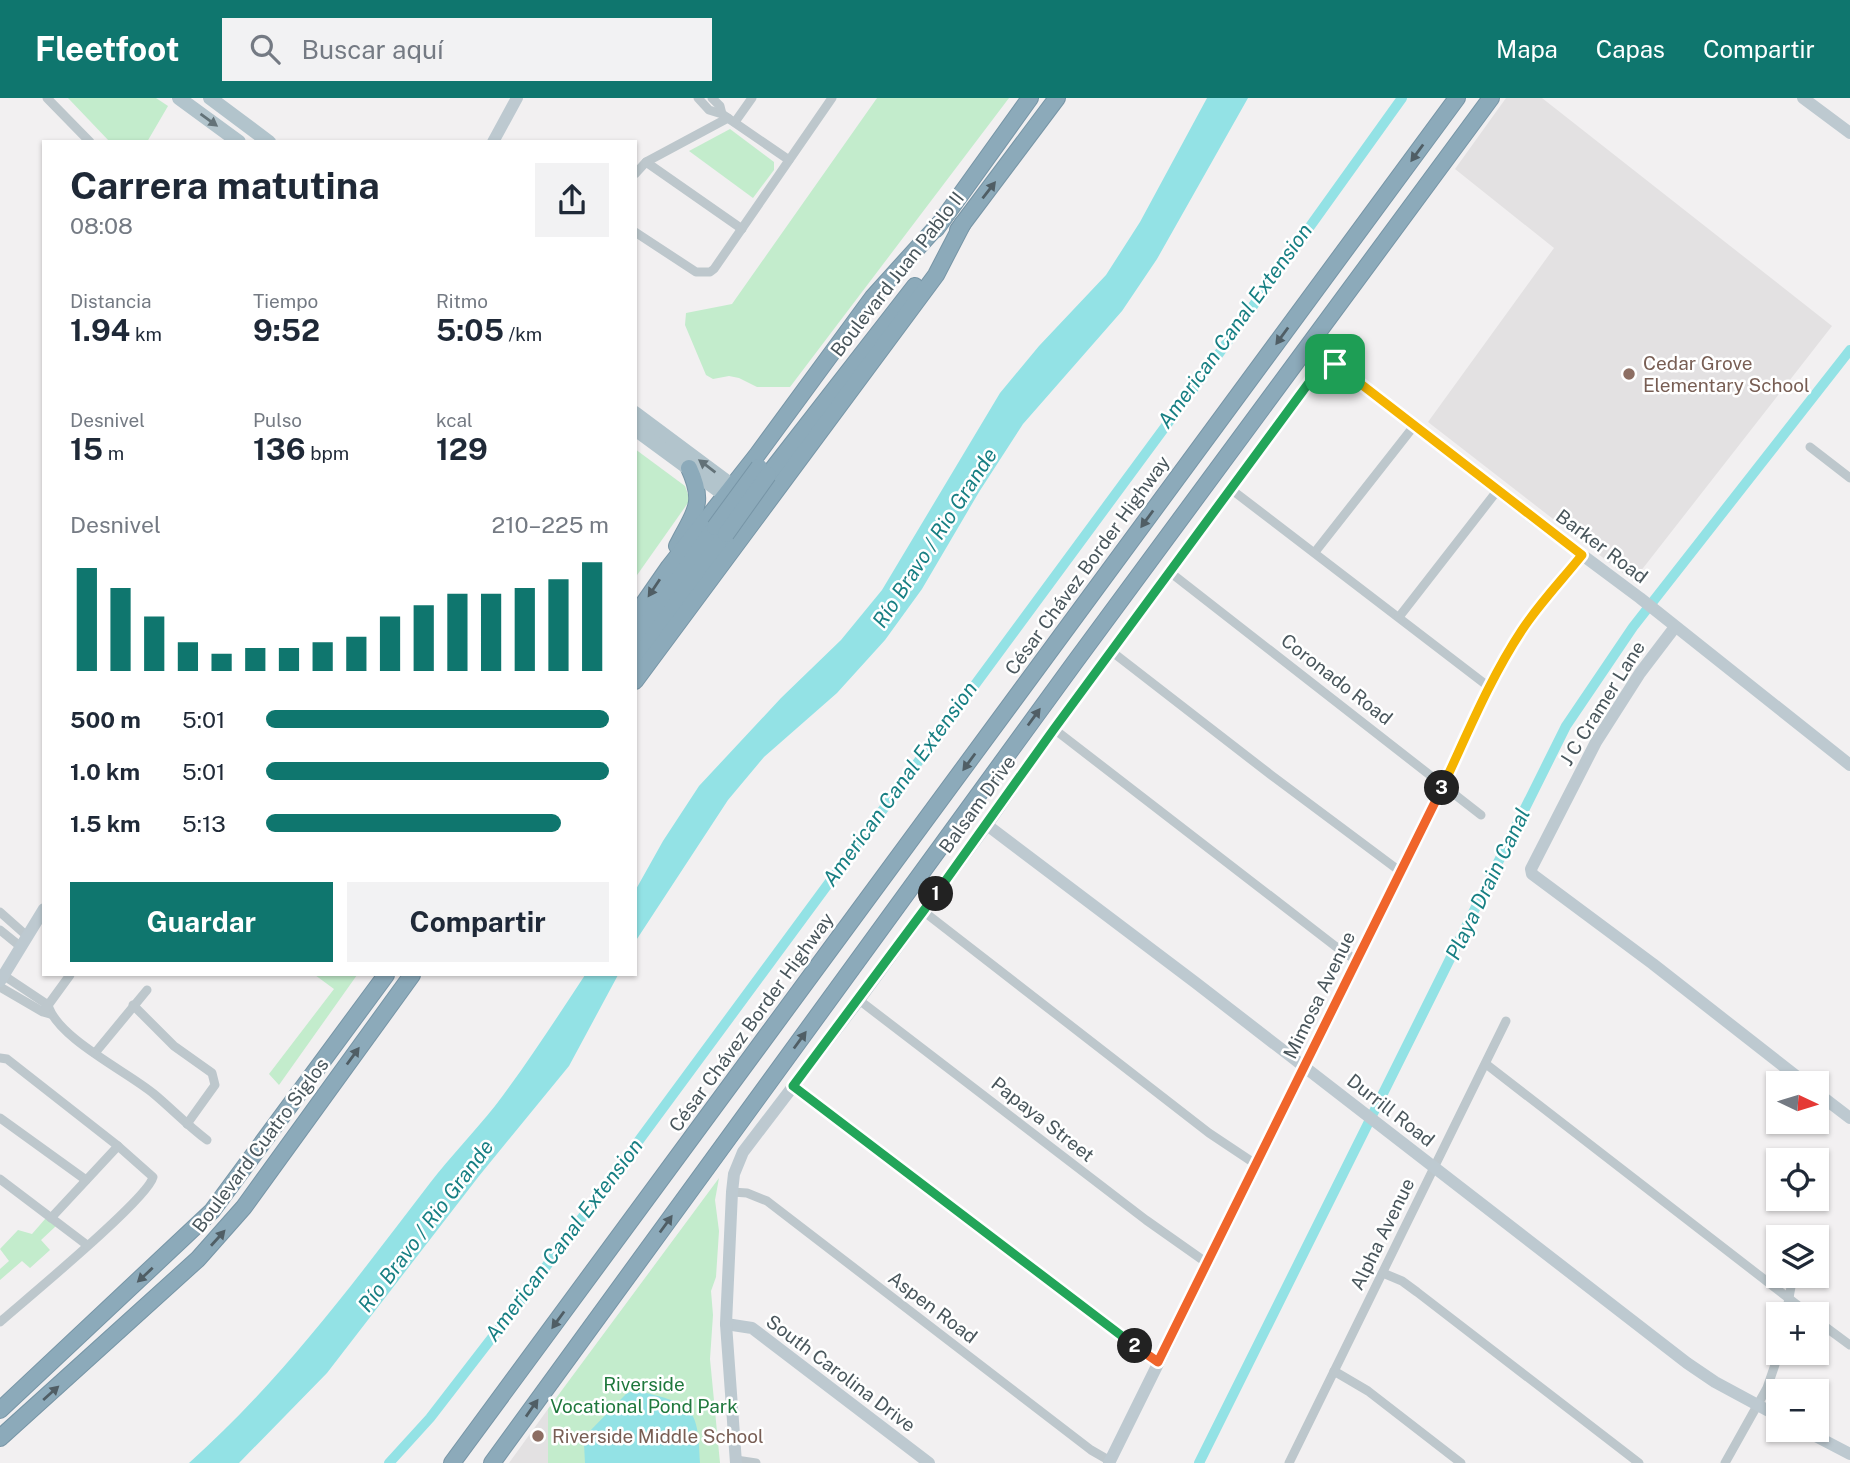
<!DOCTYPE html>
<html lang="es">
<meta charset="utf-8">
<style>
:root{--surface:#fff;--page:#f2f2f3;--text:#1f2937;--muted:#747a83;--accent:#0f766e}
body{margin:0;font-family:"Public Sans",sans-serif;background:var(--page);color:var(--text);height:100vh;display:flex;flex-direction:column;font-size:26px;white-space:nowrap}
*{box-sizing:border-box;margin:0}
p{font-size:23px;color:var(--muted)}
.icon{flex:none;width:38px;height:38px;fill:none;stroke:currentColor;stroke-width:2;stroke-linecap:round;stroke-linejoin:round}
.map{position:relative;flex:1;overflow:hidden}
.sheet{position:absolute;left:42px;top:42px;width:595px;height:836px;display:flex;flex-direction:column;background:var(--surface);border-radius:0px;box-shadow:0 2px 5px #0004}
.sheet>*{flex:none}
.needle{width:46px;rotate:94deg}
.controls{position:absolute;left:1766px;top:973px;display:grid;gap:14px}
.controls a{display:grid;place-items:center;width:63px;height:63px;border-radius:0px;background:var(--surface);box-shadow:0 2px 5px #0004;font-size:35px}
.pin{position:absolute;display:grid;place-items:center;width:60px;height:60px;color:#fff;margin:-30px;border-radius:14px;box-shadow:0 4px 10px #0006}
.km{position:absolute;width:35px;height:35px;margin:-18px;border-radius:50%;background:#222;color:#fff;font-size:19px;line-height:35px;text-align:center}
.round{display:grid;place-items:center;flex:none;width:74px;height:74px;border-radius:0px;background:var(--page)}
.headline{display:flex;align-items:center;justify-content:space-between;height:119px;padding:0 28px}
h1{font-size:38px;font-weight:700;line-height:52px}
.figures{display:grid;grid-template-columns:repeat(3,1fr);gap:10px;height:119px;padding:7px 28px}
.figures div{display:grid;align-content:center}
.figures b{font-size:30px;font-weight:700}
.figures small{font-size:19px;font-weight:400}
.figures p{font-size:19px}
.chart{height:196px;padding:14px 28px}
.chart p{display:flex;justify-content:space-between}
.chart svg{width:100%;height:126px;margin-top:7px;stroke:var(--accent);stroke-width:6}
.button{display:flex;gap:14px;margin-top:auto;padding:14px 28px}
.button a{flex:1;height:80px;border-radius:0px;background:var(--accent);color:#fff;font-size:28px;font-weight:700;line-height:80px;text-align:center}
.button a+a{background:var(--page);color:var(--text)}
ul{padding:0 28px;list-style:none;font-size:23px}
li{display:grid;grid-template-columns:112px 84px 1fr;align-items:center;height:52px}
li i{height:18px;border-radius:9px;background:var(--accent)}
header{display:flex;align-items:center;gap:42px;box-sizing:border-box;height:98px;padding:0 35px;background:var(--accent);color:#fff}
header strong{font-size:33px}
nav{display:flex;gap:38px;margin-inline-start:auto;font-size:24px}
.search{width:490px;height:63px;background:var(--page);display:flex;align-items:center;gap:18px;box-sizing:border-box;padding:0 24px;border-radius:0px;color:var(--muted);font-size:26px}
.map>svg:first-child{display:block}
.education{fill:#e3e1e2}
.green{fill:#c3eccc}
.water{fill:#93e2e5}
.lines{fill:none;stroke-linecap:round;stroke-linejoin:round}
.canal{stroke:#93e2e5;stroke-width:10}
.highway-casing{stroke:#7795a6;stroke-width:18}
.street{stroke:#bdc7cc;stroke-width:9}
.secondary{stroke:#bdc9d0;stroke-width:12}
.primary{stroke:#b2c4cc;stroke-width:14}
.highway{stroke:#8caaba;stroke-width:16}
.highway-bridge-casing{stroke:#7795a6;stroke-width:18;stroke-linecap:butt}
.highway-bridge{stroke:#8caaba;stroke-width:16}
.oneway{fill:#637278}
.oneway2{fill:#505e65}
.split-1-casing{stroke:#fff;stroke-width:14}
.split-2-casing{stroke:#fff;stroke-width:14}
.split-3-casing{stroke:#fff;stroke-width:14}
.split-4-casing{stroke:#fff;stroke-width:14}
.split-1{stroke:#22a559;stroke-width:9}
.split-2{stroke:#22a559;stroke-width:9}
.split-3{stroke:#f0652b;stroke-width:9}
.split-4{stroke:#f5b400;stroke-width:9}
.education-dot{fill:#8d6e63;stroke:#fff;stroke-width:2.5}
.labels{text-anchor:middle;stroke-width:5;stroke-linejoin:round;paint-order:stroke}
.street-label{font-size:19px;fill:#49565c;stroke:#fff}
.education-label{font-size:19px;fill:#785e54;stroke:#fff;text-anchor:start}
.park-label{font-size:19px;fill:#1f783d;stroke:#fff}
.water-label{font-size:21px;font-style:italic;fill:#177f83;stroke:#fff}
</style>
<header>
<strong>Fleetfoot</strong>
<div class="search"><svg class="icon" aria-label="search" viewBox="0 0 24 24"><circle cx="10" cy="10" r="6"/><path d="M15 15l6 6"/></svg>Buscar aquí</div>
<nav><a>Mapa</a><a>Capas</a><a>Compartir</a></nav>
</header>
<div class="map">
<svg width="1850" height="1365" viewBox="0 0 1850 1365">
<rect width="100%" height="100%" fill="#f2f0f1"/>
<g class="education">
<path d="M1506 0H1542L1832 228 1633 483 1428 324 1554 150 1455 71Z"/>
<path d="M548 1311V1365H509Z"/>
</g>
<g class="green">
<path d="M68 0H156L168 8 147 44H110Z"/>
<path d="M877 0H1009L790 289H757L739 280 729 278 713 281 706 277 685 227 686 215 732 206Z"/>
<path d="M730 31 774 64V72L753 100 689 53Z"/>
<path d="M635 351 685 388 690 402 635 480Z"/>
<path d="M315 877H357L279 987 269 976 334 891Z"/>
<path d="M719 1080 715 1102 719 1133 716 1179 711 1193 713 1217 710 1261 720 1365H548V1311Z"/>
<path d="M46 1120 56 1128 41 1142 50 1152 30 1170 22 1163 0 1182V1171L9 1163 0 1151 18 1132 32 1136Z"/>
</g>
<g class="water">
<path d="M1207 0H1248L1157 161 1122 213 1023 326 979 394 922 491 885 542 837 595 764 659 728 702 635 844V793L663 743 699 688 781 600 841 542 882 492 1000 295 1039 248 1106 177 1140 124Z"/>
<path d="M585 877H618L569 968 479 1078 327 1275 239 1365H189C281 1283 355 1183 430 1085 451 1058 474 1034 495 1008 527 966 556 921 585 877Z"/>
<path d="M632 1293H639C693 1307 698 1307 700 1365H585L584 1346 587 1336 626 1296Z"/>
</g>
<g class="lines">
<g class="canal">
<path d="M389 1365 430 1320 525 1197 1210 268 1402 0"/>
<path d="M1199 1365 1566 628 1633 529 1850 252"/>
</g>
<defs>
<g id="highway">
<path d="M936 131 1030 0"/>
<path d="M958 132 1057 0"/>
<path d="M768 377 915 188"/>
<path d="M677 448C694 414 706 407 689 370"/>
<path d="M635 518 669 469 757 357 873 199 940 125"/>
<path d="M635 542 715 429"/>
<path d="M635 564 726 436"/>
<path d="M635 583 936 177 963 125"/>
<path d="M0 1312 212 1113 386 877"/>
<path d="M0 1340 198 1161 244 1109 412 877"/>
<path d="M452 1365 1457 0"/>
<path d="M492 1365 1075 564 1491 0"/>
</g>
</defs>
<use href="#highway" class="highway-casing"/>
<g class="street">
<path d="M47 0 90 44"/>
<path d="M698 0 709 12 722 16 789 62"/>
<path d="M712 0 720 8 722 16"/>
<path d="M735 24 752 0"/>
<path d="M646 64 742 131"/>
<path d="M635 76 646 64 728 20"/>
<path d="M635 134 696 174H710L714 171 832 0"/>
<path d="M1810 349 1850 380"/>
<path d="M1232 392 1489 589"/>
<path d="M1315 454 1414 328"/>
<path d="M1171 475 1481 717"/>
<path d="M1399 519 1497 393"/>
<path d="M1111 553 1271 677 1401 774"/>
<path d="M1054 631 1335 848 1357 863"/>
<path d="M923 813 1209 1035 1257 1067"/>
<path d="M0 814 27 838"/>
<path d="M0 832 21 849"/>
<path d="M3 877 48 907C57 940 128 974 154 996 172 1011 188 1028 207 1042"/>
<path d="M0 889 43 914 50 916"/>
<path d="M859 902 1146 1122 1207 1165"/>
<path d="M133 907 174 948 212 975 215 987 187 1026"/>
<path d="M46 910 70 877"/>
<path d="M95 955 147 892"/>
<path d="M0 960 7 961 118 1048 153 1079C148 1101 25 1202 0 1224"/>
<path d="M1486 966 1809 1216"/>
<path d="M793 988 1096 1220 1158 1264"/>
<path d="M0 1020 86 1082"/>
<path d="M0 1081 87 1147"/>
<path d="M732 1094 747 1095 767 1103 1091 1352 1110 1363"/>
<path d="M51 1120 118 1048"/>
<path d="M1383 1175 1402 1183 1417 1194 1639 1365"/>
<path d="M1786 1216 1793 1178"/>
<path d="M1816 1222 1850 1247"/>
<path d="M1334 1273 1368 1293 1461 1365"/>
<path d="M736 1362 756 1365"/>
<path d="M1289 1365 1506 923"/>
<path d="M1725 1365 1767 1290 1779 1255"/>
</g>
<g class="secondary">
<path d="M1803 0 1850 35"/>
<path d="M493 44 517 0"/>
<path d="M1675 529 1640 575 1596 644 1531 771 1532 776 1653 866 1805 985"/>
<path d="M987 727 1196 885 1687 1265 1715 1284 1778 1318"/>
<path d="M0 883 44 811"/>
<path d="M1816 994 1850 1020"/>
<path d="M726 1226 752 1230 929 1365"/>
<path d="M1804 1332 1850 1356"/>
<path d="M736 1365 726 1226 732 1094 734 1076 743 1054 859 902 987 727 1054 631 1323 266H1335L1534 421 1640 500 1850 667"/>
<path d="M1109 1365 1443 689 1489 589 1510 550 1536 513 1582 457"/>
</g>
<g class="primary">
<path d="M179 0 239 44"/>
<path d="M210 0 269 44"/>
<path d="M635 315 741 394"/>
<path d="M635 331 733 403"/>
</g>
<use href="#highway" class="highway"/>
<defs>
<g id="highway-bridge">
<path d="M715 429 759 369"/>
<path d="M726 436 768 377"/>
</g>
</defs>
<use href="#highway-bridge" class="highway-bridge-casing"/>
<use href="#highway-bridge" class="highway-bridge"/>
</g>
<defs><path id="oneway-solid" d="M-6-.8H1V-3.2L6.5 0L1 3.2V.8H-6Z" transform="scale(1.75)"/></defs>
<g class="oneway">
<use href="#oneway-solid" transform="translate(209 22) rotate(36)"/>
<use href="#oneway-solid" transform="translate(707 368) rotate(-143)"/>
</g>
<g class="oneway2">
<use href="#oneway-solid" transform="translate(1417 55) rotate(126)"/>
<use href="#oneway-solid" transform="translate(989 92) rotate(-52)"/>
<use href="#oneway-solid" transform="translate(1282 238) rotate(126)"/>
<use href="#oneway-solid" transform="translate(1147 421) rotate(126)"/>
<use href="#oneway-solid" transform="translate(654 490) rotate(124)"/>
<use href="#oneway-solid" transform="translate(1034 619) rotate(-54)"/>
<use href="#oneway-solid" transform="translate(969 664) rotate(126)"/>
<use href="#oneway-solid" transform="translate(800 942) rotate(-54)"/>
<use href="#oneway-solid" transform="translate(353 958) rotate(-54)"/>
<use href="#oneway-solid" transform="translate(666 1126) rotate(-54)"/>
<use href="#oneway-solid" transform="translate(218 1140) rotate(-48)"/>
<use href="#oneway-solid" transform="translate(145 1177) rotate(137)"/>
<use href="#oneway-solid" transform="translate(558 1222) rotate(126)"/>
<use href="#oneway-solid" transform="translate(51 1295) rotate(-42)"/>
<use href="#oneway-solid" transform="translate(532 1310) rotate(-55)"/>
</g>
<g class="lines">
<defs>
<path id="split-1" d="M936 796 1054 631 1319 271 1326 265 1335 266"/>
<path id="split-2" d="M936 796 793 988 1135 1248"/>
<path id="split-3" d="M1135 1248 1158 1264 1442 690"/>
<path id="split-4" d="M1335 266 1582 457C1562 482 1539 506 1522 532 1489 582 1467 637 1442 690"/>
</defs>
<use href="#split-1" class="split-1-casing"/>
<use href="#split-2" class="split-2-casing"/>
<use href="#split-3" class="split-3-casing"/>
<use href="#split-4" class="split-4-casing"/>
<use href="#split-1" class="split-1"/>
<use href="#split-2" class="split-2"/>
<use href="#split-3" class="split-3"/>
<use href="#split-4" class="split-4"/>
</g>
<g class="education-dot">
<circle cx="1629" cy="276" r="7"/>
<circle cx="538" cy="1338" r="7"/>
</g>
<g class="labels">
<g class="street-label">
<text transform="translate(897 176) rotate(-52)" y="7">Boulevard Juan Pablo II</text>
<text transform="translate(1602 448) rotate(37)" y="7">Barker Road</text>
<text transform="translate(1087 467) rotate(-54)" y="7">César Chávez Border Highway</text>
<text transform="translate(1337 581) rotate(38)" y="7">Coronado Road</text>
<text transform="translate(1602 605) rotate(-58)" y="7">J C Cramer Lane</text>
<text transform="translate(977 706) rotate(-54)" y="7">Balsam Drive</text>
<text transform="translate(1319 897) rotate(-64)" y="7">Mimosa Avenue</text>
<text transform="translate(751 924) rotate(-54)" y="7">César Chávez Border Highway</text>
<text transform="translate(1391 1012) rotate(38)" y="7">Durrill Road</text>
<text transform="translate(1043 1021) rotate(38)" y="7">Papaya Street</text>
<text transform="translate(260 1047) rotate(-53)" y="7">Boulevard Cuatro Siglos</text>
<text transform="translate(1382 1136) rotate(-64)" y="7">Alpha Avenue</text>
<text transform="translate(933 1209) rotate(37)" y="7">Aspen Road</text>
<text transform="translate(841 1275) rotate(37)" y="7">South Carolina Drive</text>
</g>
<g class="education-label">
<text x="1643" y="272">Cedar Grove<tspan x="1643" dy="22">Elementary School</tspan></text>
<text x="552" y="1345">Riverside Middle School</text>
</g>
<g class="park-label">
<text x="644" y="1293">Riverside<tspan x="644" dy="22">Vocational Pond Park</tspan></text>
</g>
<g class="water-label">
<text transform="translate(1235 228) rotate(-54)" y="7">American Canal Extension</text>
<text transform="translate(935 440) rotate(-57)" y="7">Río Bravo / Rio Grande</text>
<text transform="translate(900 686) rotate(-54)" y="7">American Canal Extension</text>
<text transform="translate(1488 786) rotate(-64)" y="7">Playa Drain Canal</text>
<text transform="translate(426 1128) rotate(-53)" y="7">Río Bravo / Rio Grande</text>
<text transform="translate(564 1142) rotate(-53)" y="7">American Canal Extension</text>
</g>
</g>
</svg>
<div class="controls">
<a><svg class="needle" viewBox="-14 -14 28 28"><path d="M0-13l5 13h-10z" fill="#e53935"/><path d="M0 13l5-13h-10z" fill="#747a83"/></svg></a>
<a><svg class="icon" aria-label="locate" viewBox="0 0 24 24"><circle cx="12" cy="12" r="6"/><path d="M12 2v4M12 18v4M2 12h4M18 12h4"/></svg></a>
<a><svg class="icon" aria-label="layers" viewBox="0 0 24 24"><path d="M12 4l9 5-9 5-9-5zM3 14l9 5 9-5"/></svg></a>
<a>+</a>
<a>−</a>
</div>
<div class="pin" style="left:1335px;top:266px;background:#1e9e55"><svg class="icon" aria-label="arrive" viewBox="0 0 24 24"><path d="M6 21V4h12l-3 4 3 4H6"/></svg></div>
<b class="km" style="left:936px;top:796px">1</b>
<b class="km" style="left:1135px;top:1248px">2</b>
<b class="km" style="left:1442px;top:690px">3</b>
<section class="sheet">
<div class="headline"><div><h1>Carrera matutina</h1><p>08:08</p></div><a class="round"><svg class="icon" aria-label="share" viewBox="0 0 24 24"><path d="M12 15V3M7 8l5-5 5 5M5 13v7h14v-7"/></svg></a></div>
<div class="figures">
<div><p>Distancia</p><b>1.94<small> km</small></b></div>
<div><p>Tiempo</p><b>9:52</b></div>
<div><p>Ritmo</p><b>5:05<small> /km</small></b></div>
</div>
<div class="figures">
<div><p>Desnivel</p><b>15<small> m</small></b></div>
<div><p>Pulso</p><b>136<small> bpm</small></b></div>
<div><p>kcal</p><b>129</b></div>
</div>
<div class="chart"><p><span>Desnivel</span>210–225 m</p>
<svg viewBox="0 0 160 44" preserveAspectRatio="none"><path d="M5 44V8M15 44V15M25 44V25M35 44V34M45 44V38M55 44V36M65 44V36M75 44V34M85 44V32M95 44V25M105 44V21M115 44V17M125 44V17M135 44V15M145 44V12M155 44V6"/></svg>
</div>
<ul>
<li><b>500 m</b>5:01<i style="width:100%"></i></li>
<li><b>1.0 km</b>5:01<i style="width:100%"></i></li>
<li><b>1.5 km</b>5:13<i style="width:86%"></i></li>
</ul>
<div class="button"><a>Guardar</a><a>Compartir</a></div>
</section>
</div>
